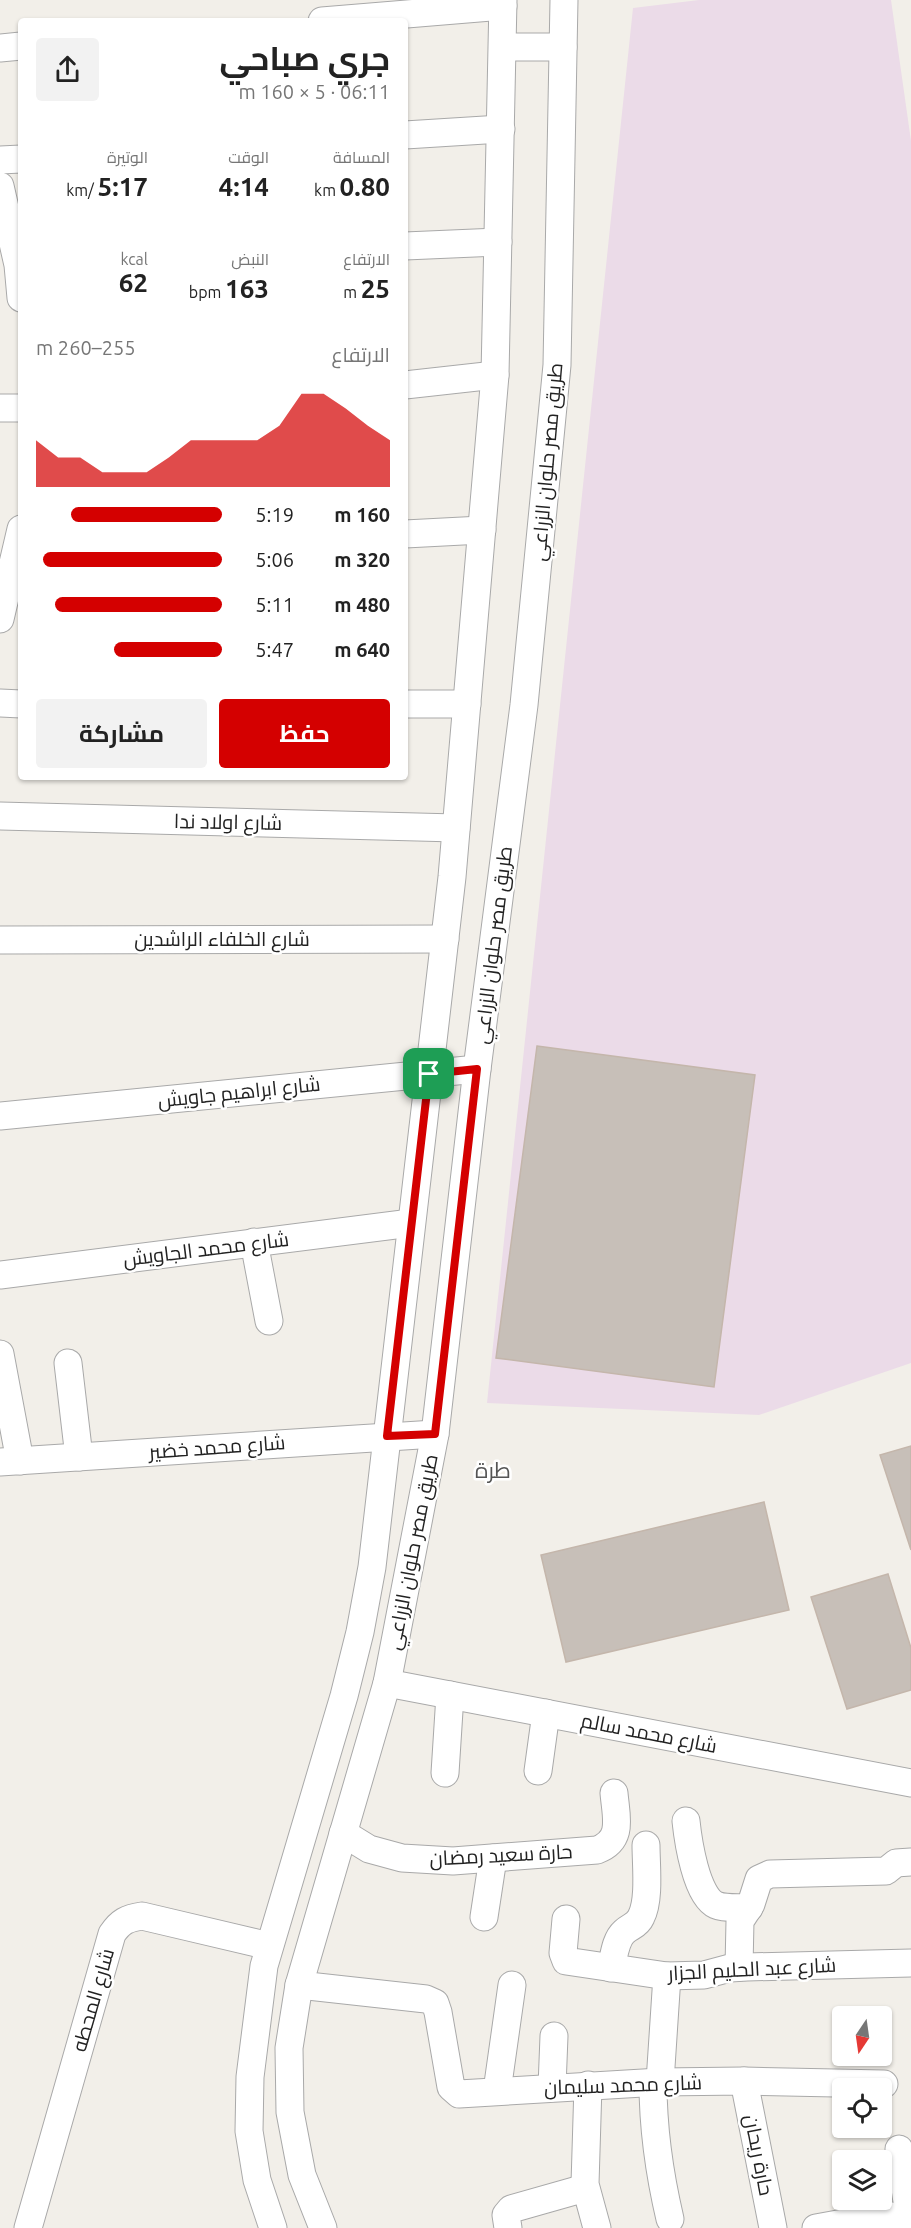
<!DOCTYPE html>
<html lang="ar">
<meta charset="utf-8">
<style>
:root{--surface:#fff;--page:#f2f2f2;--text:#222;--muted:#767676;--accent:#d40000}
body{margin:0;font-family:Ubuntu,Cairo,sans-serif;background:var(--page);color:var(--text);direction:rtl;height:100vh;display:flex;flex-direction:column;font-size:22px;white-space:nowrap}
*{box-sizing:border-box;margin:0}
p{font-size:20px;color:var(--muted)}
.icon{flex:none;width:33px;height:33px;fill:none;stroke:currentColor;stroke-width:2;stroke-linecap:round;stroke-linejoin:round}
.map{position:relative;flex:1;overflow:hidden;direction:ltr}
.details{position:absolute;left:18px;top:18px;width:390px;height:762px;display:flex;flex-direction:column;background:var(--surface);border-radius:6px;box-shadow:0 2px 4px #0004;direction:rtl}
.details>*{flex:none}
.needle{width:39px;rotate:193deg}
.controls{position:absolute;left:832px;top:2006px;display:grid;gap:12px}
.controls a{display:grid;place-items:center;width:60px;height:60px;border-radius:6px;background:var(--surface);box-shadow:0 2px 4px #0004;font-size:30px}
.pin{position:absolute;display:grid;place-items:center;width:51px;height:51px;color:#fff;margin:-26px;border-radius:12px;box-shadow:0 3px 9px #0006}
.round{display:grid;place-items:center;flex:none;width:63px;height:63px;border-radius:6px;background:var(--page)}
.overview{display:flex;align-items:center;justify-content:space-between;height:102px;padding:0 18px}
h1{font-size:33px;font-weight:700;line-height:45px}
.figures{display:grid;grid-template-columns:repeat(3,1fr);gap:9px;height:102px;padding:6px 18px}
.figures div{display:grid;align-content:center}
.figures b{font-size:26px;font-weight:700}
.figures small{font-size:16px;font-weight:400}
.figures p{font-size:16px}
.chart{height:168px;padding:12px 18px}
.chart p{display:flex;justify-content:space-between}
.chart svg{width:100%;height:108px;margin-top:6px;fill:var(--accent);opacity:.7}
.primary-button{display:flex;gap:12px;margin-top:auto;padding:12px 18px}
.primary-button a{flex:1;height:69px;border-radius:6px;background:var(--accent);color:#fff;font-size:24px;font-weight:700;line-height:69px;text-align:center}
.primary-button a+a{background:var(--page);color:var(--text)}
ul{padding:0 18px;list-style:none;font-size:20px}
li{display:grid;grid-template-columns:96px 72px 1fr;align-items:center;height:45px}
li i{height:15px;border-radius:8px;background:var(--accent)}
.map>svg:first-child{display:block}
.industrial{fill:#ebdbe8}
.building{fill:#c7bfb8;stroke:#c4b6ab;stroke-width:1.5}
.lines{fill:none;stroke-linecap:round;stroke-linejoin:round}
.street-casing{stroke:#a9a9a9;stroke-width:29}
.street{stroke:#fff;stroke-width:27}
.route-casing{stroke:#fff;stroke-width:12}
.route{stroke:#d40000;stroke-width:8}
.labels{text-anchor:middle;stroke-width:5;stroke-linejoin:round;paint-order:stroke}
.street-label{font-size:20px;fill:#222;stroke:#fff}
.quarter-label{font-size:22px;fill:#555;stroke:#fff}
</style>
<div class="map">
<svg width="911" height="2228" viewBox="0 0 911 2228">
<rect width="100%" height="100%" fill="#f2efe9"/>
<path class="industrial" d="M699 0H891L911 141V1363L759 1415 487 1403 633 8Z"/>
<g class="building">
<path d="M537 1046 755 1075 714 1387 496 1358Z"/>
<path d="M911 1446V1550L880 1455Z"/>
<path d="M764 1502 789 1610 566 1662 541 1555Z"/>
<path d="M888 1574 911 1648V1690L847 1709 811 1597Z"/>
</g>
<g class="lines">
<defs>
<g id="street">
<path d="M322 21 503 6"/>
<path d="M503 47H563"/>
<path d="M0 48 21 46"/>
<path d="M405 135 501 129"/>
<path d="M0 160 21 159"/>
<path d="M0 186 18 265 21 298"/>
<path d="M405 246 498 242"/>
<path d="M405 385 495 375"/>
<path d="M0 408H21"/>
<path d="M405 534 482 530"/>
<path d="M0 619 21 529"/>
<path d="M0 703 21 704"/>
<path d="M405 704H467"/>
<path d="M0 816 456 828"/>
<path d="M0 940 445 939"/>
<path d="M0 1116 477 1069"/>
<path d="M254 1242 269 1321"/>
<path d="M0 1275 411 1223"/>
<path d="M0 1354 20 1461"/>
<path d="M68 1363 79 1457"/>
<path d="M0 1462 435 1434"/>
<path d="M387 1683 911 1783"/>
<path d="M538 1771 546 1713"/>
<path d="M445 1773 450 1695"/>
<path d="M686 1821C688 1840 696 1896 716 1905 725 1909 739 1907 749 1908"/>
<path d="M343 1833 369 1849 402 1858 453 1861 597 1850C624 1840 616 1817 614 1793"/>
<path d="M484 1917 493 1858"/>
<path d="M566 1919 563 1953 566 1961 667 1976 704 1975 730 1968 747 1967 911 1963"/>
<path d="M739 1967 740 1921 751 1904 759 1879 770 1874 886 1871 896 1863 911 1862"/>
<path d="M611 1968C614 1957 615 1940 624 1932 630 1926 637 1926 641 1917 650 1900 646 1865 646 1845"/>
<path d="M299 1985 426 1999 435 2003 438 2012 451 2087 459 2094 660 2082 744 2081 884 2084"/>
<path d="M744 2081 773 2228"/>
<path d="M660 2082 667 1976"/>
<path d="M653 2083C653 2131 659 2172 670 2219"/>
<path d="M588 2085 585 2184 597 2228"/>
<path d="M552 2087 554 2036"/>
<path d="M497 2091 512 1985"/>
<path d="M899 2149 910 2221"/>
<path d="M28 2228 112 1934C120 1922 127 1918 142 1916L269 1946"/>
<path d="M273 2228 257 2180 249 2131 250 2077 264 1966 344 1696 360 1632 372 1567 452 877 495 375 503 0"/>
<path d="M323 2228 302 2175 290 2112 289 2048 299 1985 387 1683 435 1434 477 1069 524 705 557 365 564 0"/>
<path d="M508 2228 506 2215 511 2209 585 2188"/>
<path d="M816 2228 887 2215 911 2221"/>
</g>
</defs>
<use href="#street" class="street-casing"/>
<use href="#street" class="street"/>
</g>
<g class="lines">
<defs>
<path id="route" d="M477 1069 435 1434 387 1436 429 1074Z"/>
</defs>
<use href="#route" class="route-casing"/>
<use href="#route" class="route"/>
</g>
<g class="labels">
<g class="street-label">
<text transform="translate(547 462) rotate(-85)" y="7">طريق مصر حلوان الزراعي</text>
<text transform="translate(228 822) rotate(1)" y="7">شارع اولاد ندا</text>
<text x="222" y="946">شارع الخلفاء الراشدين</text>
<text transform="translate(493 945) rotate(-83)" y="7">طريق مصر حلوان الزراعي</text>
<text transform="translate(239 1092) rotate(-6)" y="7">شارع ابراهيم جاويش</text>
<text transform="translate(206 1249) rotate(-7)" y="7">شارع محمد الجاويش</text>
<text transform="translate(217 1447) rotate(-4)" y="7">شارع محمد خضير</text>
<text transform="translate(412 1552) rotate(-79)" y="7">طريق مصر حلوان الزراعي</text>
<text transform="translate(649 1733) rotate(11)" y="7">شارع محمد سالم</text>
<text transform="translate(501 1855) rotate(-3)" y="7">حارة سعيد رمضان</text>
<text transform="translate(752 1969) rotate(-3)" y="7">شارع عبد الحليم الجزار</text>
<text transform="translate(93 2000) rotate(-74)" y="7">شارع المحطه</text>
<text transform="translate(623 2085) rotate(-2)" y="7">شارع محمد سليمان</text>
<text transform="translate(759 2155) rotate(79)" y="7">حارة ريحان</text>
</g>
<g class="quarter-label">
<text x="493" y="1478">طرة</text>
</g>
</g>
</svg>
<div class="controls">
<a><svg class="needle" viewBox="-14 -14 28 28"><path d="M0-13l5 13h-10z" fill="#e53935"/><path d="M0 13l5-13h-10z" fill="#767676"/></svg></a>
<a><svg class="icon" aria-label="locate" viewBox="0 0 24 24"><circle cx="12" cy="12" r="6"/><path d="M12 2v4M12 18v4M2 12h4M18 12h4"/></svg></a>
<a><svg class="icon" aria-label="layers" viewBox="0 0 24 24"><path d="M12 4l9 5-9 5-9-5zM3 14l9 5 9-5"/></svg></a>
</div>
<div class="pin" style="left:429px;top:1074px;background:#1e9e55"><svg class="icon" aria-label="arrive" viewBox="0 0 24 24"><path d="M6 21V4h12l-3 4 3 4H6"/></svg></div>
<section class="details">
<div class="overview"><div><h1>جري صباحي</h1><p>06:11 · 5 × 160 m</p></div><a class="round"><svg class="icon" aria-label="share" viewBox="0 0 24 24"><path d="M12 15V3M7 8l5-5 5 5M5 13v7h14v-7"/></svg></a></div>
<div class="figures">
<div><p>المسافة</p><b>0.80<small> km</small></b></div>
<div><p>الوقت</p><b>4:14</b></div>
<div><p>الوتيرة</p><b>5:17<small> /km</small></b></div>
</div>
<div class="figures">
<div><p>الارتفاع</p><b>25<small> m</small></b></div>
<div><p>النبض</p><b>163<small> bpm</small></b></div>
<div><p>kcal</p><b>62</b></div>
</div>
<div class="chart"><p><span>الارتفاع</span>255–260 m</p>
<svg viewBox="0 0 160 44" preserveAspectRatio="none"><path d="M0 44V25L10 32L20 32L30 38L40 38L50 38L60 32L70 25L80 25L90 25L100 25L110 19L120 6L130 6L140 12L150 19L160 25V44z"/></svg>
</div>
<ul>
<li><b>160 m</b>5:19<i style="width:81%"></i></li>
<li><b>320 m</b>5:06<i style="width:96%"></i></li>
<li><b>480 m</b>5:11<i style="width:90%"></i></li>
<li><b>640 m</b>5:47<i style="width:58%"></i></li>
</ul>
<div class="primary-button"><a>حفظ</a><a>مشاركة</a></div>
</section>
</div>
